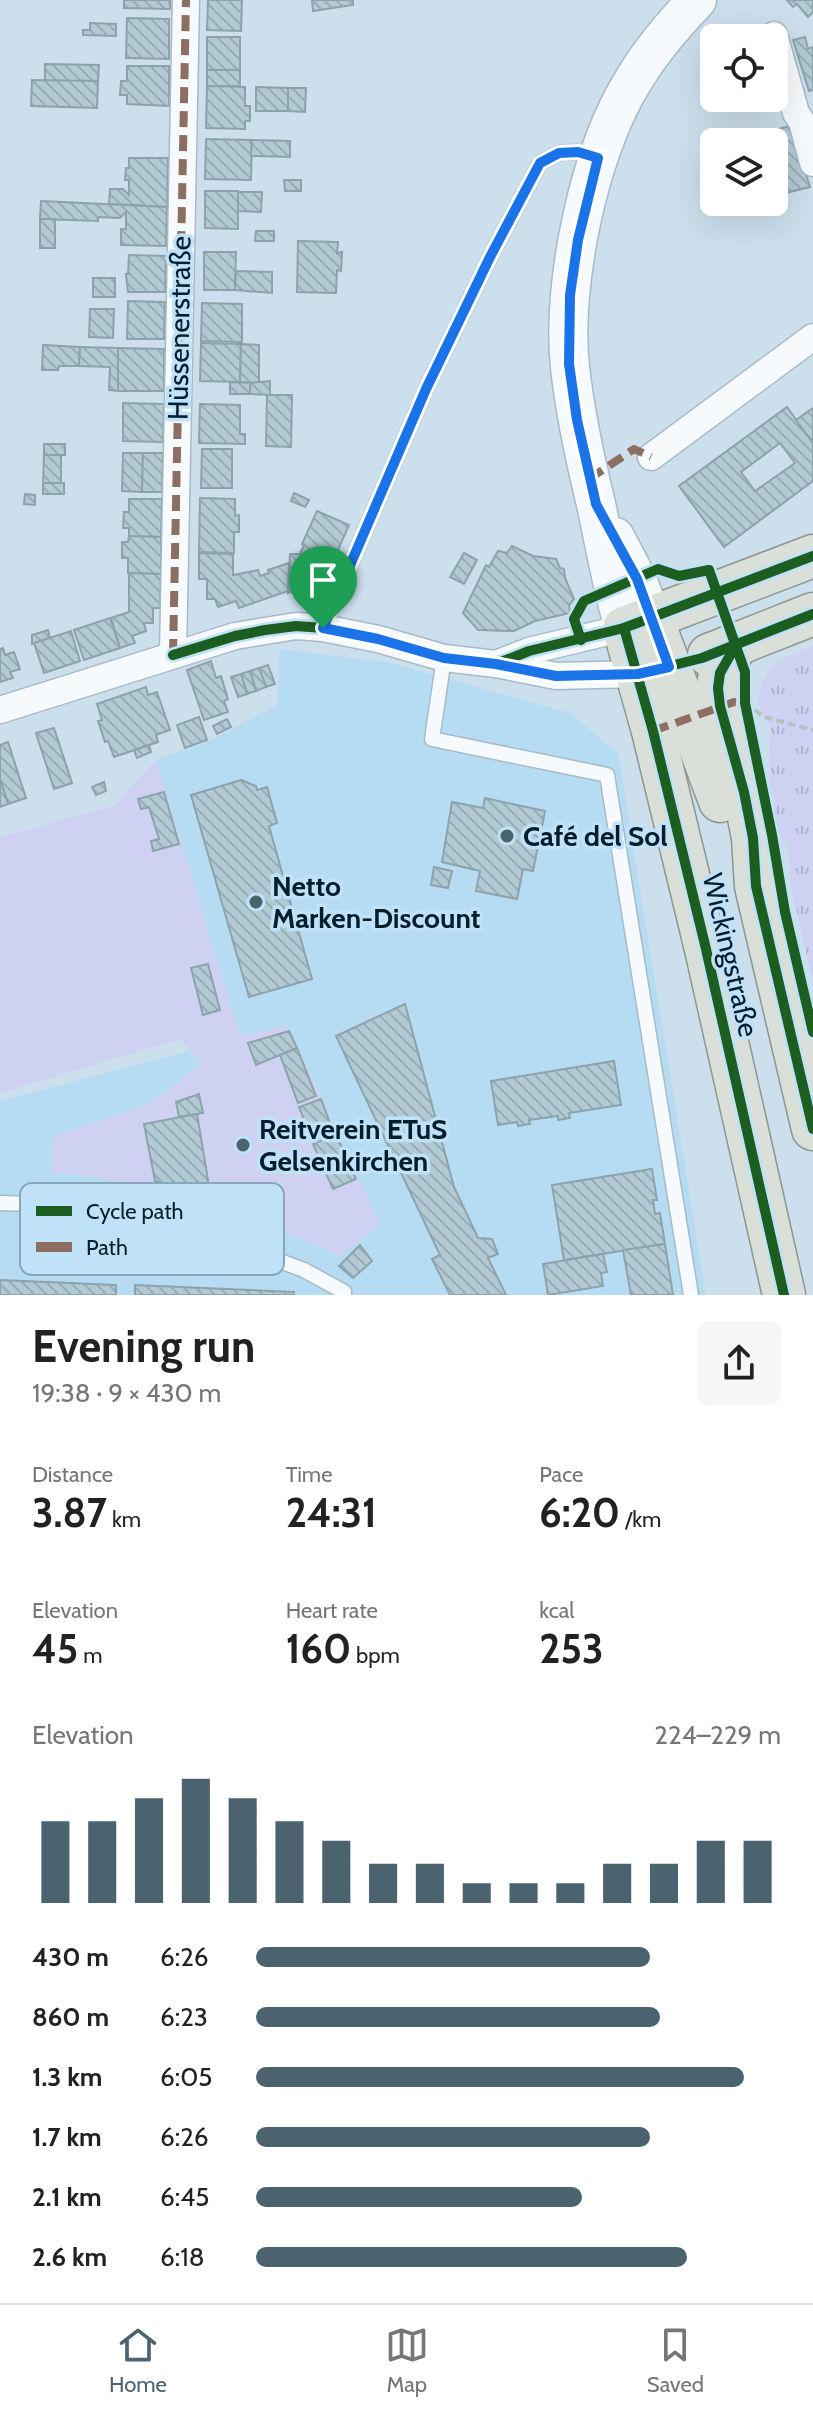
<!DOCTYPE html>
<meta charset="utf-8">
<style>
:root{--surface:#fff;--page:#f6f6f6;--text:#222;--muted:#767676;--line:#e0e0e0;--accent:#4b626f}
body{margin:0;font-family:Cabin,sans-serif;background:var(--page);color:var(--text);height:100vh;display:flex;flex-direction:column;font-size:30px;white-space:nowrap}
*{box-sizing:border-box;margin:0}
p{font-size:26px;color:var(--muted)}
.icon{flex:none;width:44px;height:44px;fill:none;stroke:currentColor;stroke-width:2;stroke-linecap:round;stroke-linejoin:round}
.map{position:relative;height:1295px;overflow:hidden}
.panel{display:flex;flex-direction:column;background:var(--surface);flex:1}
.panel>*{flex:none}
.tools{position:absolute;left:700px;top:24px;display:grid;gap:16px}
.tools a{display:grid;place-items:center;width:88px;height:88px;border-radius:12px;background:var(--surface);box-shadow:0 8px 32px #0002;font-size:40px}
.pin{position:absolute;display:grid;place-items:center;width:68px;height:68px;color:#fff;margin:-82px -34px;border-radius:50% 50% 50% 0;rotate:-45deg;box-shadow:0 0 8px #0007}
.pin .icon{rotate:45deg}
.round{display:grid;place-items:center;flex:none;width:84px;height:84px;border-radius:12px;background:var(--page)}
.headline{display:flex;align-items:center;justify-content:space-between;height:136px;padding:0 32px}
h1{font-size:44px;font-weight:800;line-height:60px}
.metrics{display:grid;grid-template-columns:repeat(3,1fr);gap:12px;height:136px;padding:8px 32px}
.metrics div{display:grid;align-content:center}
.metrics b{font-size:40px;font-weight:800}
.metrics small{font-size:22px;font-weight:400}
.metrics p{font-size:22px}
.chart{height:224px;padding:16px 32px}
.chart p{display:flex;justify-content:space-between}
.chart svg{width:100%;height:144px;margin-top:8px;stroke:var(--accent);stroke-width:6}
ul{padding:0 32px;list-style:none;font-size:26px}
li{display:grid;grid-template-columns:128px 96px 1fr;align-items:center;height:60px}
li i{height:20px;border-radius:10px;background:var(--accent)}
.dock{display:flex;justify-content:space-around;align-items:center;height:112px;border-top:2px solid var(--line);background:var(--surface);font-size:22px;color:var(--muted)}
.dock a{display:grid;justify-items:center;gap:4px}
.dock .selected{color:var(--accent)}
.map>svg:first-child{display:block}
.built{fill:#b6dcf4}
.grass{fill:url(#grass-tufts)}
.garden{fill:#cfd1f2}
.building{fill:url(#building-back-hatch);stroke:#8ca3ac;stroke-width:2;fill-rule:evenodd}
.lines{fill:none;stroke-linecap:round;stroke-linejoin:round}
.lane-casing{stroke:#a7bbc7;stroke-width:17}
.street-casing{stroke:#a7bbc7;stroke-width:29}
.secondary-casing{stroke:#a7bbc7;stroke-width:41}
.primary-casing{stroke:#8b9790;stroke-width:45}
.path{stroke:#b8c0c6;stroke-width:4;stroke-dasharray:8 4;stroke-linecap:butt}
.lane{stroke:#f7fafc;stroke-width:14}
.street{stroke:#f7fafc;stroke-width:26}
.secondary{stroke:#f7fafc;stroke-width:38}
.primary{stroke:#dbdfd9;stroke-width:42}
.quiet{stroke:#8d6e63;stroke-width:8;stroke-dasharray:16 8;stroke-linecap:butt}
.cycleway-casing{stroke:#bfe2f9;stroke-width:15}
.cycleway{stroke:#1b5e20;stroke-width:10}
.route-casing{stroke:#fff;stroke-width:16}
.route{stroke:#1a73e8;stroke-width:10}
.poi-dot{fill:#4b626f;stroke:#bfe2f9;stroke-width:3}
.labels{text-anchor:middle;stroke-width:7;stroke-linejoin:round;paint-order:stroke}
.street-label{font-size:28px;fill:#061e2c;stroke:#bfe2f9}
.poi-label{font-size:28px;font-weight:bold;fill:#061e2c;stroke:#bfe2f9;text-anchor:start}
.key{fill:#bfe2f9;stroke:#88a7bc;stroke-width:2}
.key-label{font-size:22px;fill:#061e2c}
</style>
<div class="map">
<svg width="813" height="1295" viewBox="0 0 813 1295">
<defs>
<pattern id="grass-tufts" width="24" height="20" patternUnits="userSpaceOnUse" patternTransform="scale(2)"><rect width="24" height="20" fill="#cfd1f2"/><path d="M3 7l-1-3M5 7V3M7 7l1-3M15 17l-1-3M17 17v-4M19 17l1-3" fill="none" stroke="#b0b3d0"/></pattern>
<pattern id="building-back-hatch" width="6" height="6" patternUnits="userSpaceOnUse" patternTransform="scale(2)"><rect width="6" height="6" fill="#b2cad4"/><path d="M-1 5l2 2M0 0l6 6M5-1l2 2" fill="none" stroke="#98adb6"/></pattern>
</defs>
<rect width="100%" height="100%" fill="#ccdfec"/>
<path class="built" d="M280 649 391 663 570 713 618 753 706 1295H0V1101L189 1051 201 1063 172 1088 136 1109 53 1137 51 1172 94 1177 158 1190 302 1239 341 1256 240 1036 156 760 209 741 277 705Z"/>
<path class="grass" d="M813 646V984L791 885 787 841H779L772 804 775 803 769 780 771 727 757 702C767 661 776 661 813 646Z"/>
<path class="garden" d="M156 760 240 1036 288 1026 380 1224 341 1256 302 1239 158 1190 94 1177 51 1172 53 1137 136 1109 172 1088 201 1063 180 1039 0 1093V837L114 806Z"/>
<g class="building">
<path d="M124 0H170V9L124 8Z"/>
<path d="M208 0H242L241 31 207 30Z"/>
<path d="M312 0H353V5L313 11Z"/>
<path d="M787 0H813V12L808 17 797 4 793 7Z"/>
<path d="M127 18 169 19V59L126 58Z"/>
<path d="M90 23 116 24V36L83 35V30H90Z"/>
<rect x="207" y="37" width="33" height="33"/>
<path d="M805 37 808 49 813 47V90L809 91 793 40Z"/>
<path d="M45 64 99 65 98 81H45Z"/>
<path d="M127 66H169V106L127 104V95H120L121 81H127Z"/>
<rect x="207" y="70" width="33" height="16"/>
<path d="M32 80 98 81 97 108 31 106Z"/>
<path d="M207 86 245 87V106H250V121H245V129L206 128Z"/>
<path d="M256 87 288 88V111H256Z"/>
<path d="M288 88H306L305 112 288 111Z"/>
<path d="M793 125 795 138 810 187 774 196V142H755L753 136Z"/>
<path d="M206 139 252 140 251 180 205 179Z"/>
<path d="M252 140 290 141V157L251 156Z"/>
<path d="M129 158H168L167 207 109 204 110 189H123L129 195V180H125L126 168H129Z"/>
<path d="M284 180H301V191H285Z"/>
<path d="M205 191H238V229L205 228Z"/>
<path d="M238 192H262L261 212 238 211Z"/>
<path d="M41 201 167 207 166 246 121 245V229H126V212L120 218 98 217V221L40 219Z"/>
<rect x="40" y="219" width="15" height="29"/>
<path d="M256 231H274V241H255Z"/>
<path d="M298 241 338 242 337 253 342 252 341 271 337 270 336 293 297 292Z"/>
<path d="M204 252H236L235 290H204Z"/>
<path d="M129 255 166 256 165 292H128L126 274H128Z"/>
<path d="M236 271 272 272V293L235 290Z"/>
<rect x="93" y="278" width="22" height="19"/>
<path d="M128 301 165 302 164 339H127Z"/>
<path d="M202 303 242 304V342L201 341Z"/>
<path d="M90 309H114L113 338 89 337Z"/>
<path d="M201 343 241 344 240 382 200 381Z"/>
<path d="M241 344 259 345V383L240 382Z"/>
<path d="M43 345 80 347 79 366H59L58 370H42Z"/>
<path d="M80 347 118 348V391L109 390 110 367 79 366Z"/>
<path d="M118 348 164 349V391H118Z"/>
<path d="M270 381V395L250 394V383Z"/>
<path d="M230 382 250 383V394H230Z"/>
<path d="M267 395H292L291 447 266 446Z"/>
<path d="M123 403 164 404 163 442 123 441Z"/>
<path d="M200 404 240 405V434H245V444L199 443Z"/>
<path d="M787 407 813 443V481L724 547 679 486ZM780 443 795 463 755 491 741 472Z"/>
<path d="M813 408V443L796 420Z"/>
<rect x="44" y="444" width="21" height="11"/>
<path d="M202 449H232V488H201Z"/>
<path d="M123 453H143L142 492 122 491Z"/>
<path d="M143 453H163L162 492H142Z"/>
<path d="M44 455H61V483H43Z"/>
<rect x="43" y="483" width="21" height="11"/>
<path d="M294 493 309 500 305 507 291 501Z"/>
<path d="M25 494 35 495V505L24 504Z"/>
<path d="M200 498 235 499V516L239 515V532H234V553L199 552Z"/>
<path d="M129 499H162L161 537 129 536V528H123L124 512H129Z"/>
<path d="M317 511 349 525 326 577 318 582 288 593 290 554H300L304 545 302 544Z"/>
<path d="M129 536 161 537V574L128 573V558H122V542H128Z"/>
<path d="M512 546 533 556 556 559 560 568 564 569 565 578 574 599 569 605 570 613 535 621 514 631 478 630 463 613 486 565 489 567 498 551 507 553Z"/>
<path d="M199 553 233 554V575L258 570 260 576 269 573 268 570 289 563 288 591 239 608 236 601 218 607 215 599H207V579H199Z"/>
<path d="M464 553 477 560 464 584 450 577Z"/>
<path d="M129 573 161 574 160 608H153V623H144L146 631 132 636 135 643 120 648 111 618 129 612Z"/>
<path d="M110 618 120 648 84 660 74 630Z"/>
<path d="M48 630 50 638 32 644V635Z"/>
<path d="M71 631 80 661 44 673 34 643Z"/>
<path d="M3 648 5 655 14 652 20 669 10 672 13 678 0 682V649Z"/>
<path d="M211 661 216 678 221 676 228 699 224 701 228 712 204 720 187 670Z"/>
<path d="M268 665 275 684 266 687 259 668Z"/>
<path d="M259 668 266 687 256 691 250 671Z"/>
<path d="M250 671 256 691 247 694 241 674Z"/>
<path d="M241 674 247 694 238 697 231 677Z"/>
<path d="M146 687 148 695 157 692 170 730 156 735 158 742 114 757 108 741 105 742 98 721 102 720 97 704Z"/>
<path d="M199 717 207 740 185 748 177 725Z"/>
<path d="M227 719 231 727 217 734 213 726Z"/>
<path d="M54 728 72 783 54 789 36 733Z"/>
<path d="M8 742 26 798 8 804 0 779V745Z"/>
<path d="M149 745 151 752 137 758 134 750Z"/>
<path d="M0 779 8 804 0 807Z"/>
<path d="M241 780 256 786 257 790 267 787 277 823 269 826 312 979 249 997 191 795Z"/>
<path d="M104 782 106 791 96 795 92 787Z"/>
<path d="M164 792 179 844 153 851 151 841 159 839 149 807 141 809 138 799Z"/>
<path d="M485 798 545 811 533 871 523 869 517 899 476 891 480 871 442 862 452 802 483 808Z"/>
<path d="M434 867 452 871 448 888 431 885Z"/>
<path d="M208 964 220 1010 203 1015 191 968Z"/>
<path d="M405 1004 454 1187 478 1238 492 1239 498 1254 488 1258 506 1295H450L432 1259 440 1255 336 1036Z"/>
<path d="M289 1031 297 1048 256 1065 248 1043Z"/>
<path d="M297 1048 316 1096 298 1103 280 1055Z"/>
<path d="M614 1061 621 1105 569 1113 570 1118 558 1120V1116L529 1120 530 1124 518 1126 517 1122 498 1125 491 1081Z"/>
<path d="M199 1094 203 1113 179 1117 176 1102Z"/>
<path d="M321 1099 330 1123 309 1132 299 1107Z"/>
<path d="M197 1114 211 1198 155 1181 144 1124Z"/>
<path d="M336 1134 356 1179 333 1189 313 1144Z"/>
<path d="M652 1169 657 1200H653L655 1214 660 1213 665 1244 564 1260 552 1185Z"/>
<path d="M665 1244 673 1295H631L623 1250Z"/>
<path d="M360 1245 372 1261 353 1278 339 1266Z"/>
<path d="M603 1254 607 1272 601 1273 603 1286 548 1295 543 1264Z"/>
<path d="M0 1280 116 1285V1295H0Z"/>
<path d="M135 1285 294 1292V1295H135Z"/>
</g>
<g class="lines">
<defs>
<g id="lane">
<path d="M323 628 426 389 491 255 540 163 559 153 578 152 598 158"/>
<path d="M444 658 432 739 607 775 691 1295"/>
<path d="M0 1203 70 1205 178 1223 304 1270 344 1292V1295"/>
</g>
<g id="street">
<path d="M774 35 796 113 802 122 813 163"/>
<path d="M651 457 813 337"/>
<path d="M173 655 186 0"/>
<path d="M496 664 529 651 624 628"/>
<path d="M0 710 235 636 296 626 323 628 378 639 444 658 496 664 556 676 638 674"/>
</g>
<g id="secondary">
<path d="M615 537 637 579 652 619"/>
<path d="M624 628C612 587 605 546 596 504 585 459 575 414 570 367 561 285 589 151 633 81 650 52 673 25 697 0"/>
</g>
<g id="primary">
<path d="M652 619 720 801"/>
<path d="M736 645 720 673 718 688 720 706 744 792 753 838 756 886 813 1129"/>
<path d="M709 655 813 614"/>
<path d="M784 1295 706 949 653 731 624 628 813 556"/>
</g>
</defs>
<use href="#lane" class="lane-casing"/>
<use href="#street" class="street-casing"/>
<use href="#secondary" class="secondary-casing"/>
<use href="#primary" class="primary-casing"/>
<path class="path" d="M755 710 764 717 813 730"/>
<use href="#lane" class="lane"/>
<use href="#street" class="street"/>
<use href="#secondary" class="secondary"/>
<use href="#primary" class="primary"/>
<g class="quiet">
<path d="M589 479 634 449 651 457"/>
<path d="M173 655 186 0"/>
<path d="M653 731 734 702 745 703V696"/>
</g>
<defs>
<g id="cycleway">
<path d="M624 628 653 731 706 949 784 1295"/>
<path d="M581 640 574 619 584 601 658 569 679 576 709 570 745 672V703L772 835 785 912 813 1032"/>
<path d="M736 645 720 673 718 688 720 706 744 792 753 838 756 886 813 1129"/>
<path d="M173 655 235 636 265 630 296 626 323 628 378 639 444 658 496 664 556 676 638 674 702 658 813 614"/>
<path d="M496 664 529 651 624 628 813 556"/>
</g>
</defs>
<use href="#cycleway" class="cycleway-casing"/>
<use href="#cycleway" class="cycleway"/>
</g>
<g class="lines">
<defs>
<path id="route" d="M578 152 598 158 578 240 570 295 569 364 577 420 596 504 637 579 669 667 638 674 556 676 496 664 444 658 378 639 323 628 426 389 491 255 540 163 559 153Z"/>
</defs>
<use href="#route" class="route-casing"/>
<use href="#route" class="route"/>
</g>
<g class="poi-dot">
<circle cx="507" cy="836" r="8"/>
<circle cx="256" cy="902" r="8"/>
<circle cx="243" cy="1145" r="8"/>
</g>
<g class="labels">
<g class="street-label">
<text transform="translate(179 328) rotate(-89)" y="10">Hüssenerstraße</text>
<text transform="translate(731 955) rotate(77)" y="10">Wickingstraße</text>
</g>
<g class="poi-label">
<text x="523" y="846">Café del Sol</text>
<text x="272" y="896">Netto<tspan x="272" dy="32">Marken-Discount</tspan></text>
<text x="259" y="1139">Reitverein ETuS<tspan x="259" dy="32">Gelsenkirchen</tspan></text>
</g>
</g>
<rect x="20" y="1183" width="264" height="92" rx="12" class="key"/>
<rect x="36" y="1206" width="36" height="10" fill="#1b5e20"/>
<rect x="36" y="1242" width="36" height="10" fill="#8d6e63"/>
<g class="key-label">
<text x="86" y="1219">Cycle path</text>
<text x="86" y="1255">Path</text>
</g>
</svg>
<div class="tools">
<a><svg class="icon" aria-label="locate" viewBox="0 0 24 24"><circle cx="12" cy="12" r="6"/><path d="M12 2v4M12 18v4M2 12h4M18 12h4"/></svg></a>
<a><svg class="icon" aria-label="layers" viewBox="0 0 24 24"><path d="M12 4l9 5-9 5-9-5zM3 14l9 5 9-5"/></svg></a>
</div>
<div class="pin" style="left:323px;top:628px;background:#1e9e55"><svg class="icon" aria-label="arrive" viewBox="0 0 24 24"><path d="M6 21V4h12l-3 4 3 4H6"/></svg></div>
</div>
<section class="panel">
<div class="headline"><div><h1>Evening run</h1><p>19:38 · 9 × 430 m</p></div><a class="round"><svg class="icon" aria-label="share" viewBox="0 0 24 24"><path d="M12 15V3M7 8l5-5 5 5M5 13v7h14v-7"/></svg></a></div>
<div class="metrics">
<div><p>Distance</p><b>3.87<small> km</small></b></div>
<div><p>Time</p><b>24:31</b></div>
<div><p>Pace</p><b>6:20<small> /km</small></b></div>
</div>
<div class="metrics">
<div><p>Elevation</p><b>45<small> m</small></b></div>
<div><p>Heart rate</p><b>160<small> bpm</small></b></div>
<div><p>kcal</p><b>253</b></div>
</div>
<div class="chart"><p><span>Elevation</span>224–229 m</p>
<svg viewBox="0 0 160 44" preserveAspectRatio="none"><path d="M5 44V19M15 44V19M25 44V12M35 44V6M45 44V12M55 44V19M65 44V25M75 44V32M85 44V32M95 44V38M105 44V38M115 44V38M125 44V32M135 44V32M145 44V25M155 44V25"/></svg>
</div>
<ul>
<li><b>430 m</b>6:26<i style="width:75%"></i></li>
<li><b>860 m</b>6:23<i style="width:77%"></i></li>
<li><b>1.3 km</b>6:05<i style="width:93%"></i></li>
<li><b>1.7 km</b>6:26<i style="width:75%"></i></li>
<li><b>2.1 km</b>6:45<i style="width:62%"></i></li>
<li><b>2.6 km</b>6:18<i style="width:82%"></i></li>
</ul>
</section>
<nav class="dock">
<a class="selected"><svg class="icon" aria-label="home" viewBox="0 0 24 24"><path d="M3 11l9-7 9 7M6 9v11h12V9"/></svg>Home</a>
<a><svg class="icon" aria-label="map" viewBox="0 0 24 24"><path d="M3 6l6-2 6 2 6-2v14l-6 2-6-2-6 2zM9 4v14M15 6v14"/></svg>Map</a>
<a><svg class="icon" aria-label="saved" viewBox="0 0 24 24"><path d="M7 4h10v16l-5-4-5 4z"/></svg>Saved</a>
</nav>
